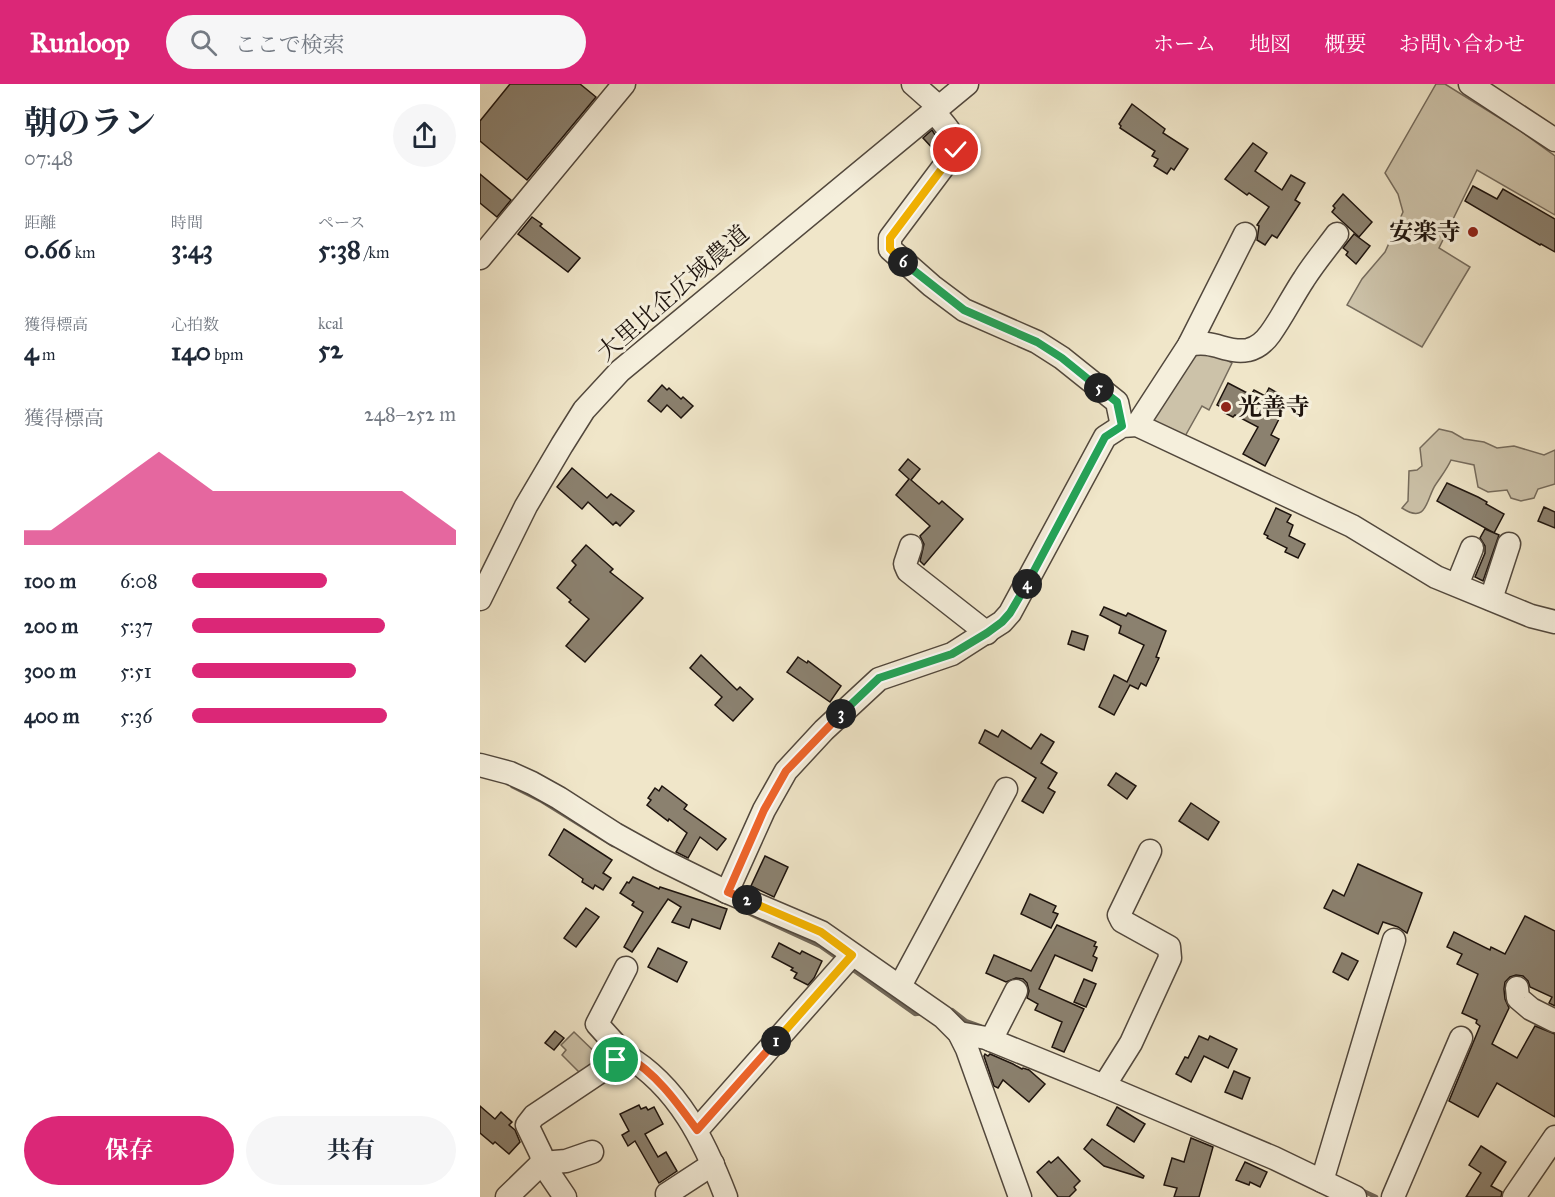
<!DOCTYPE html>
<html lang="ja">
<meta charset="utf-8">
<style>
:root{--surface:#fff;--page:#f6f6f7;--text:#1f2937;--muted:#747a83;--accent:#db2777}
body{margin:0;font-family:"IM FELL Great Primer","Noto Serif JP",serif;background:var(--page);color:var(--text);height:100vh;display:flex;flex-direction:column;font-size:22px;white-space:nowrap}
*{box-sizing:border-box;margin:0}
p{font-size:20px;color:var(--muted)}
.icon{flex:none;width:33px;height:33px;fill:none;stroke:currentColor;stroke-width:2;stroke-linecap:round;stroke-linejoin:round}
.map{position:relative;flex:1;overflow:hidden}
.drawer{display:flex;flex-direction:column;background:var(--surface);width:480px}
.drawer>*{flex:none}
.pin{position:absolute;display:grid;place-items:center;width:51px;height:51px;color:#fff;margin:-26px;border:3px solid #fff;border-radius:50%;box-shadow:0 2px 6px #0007}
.km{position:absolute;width:30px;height:30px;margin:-15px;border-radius:50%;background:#222;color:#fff;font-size:16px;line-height:30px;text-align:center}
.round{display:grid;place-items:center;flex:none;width:63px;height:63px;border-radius:32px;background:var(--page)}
.overview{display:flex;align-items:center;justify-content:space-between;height:102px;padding:0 24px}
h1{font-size:33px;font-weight:700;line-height:45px}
.metrics{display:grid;grid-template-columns:repeat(3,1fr);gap:9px;height:102px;padding:6px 24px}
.metrics div{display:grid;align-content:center}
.metrics b{font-size:26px;font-weight:700}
.metrics small{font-size:16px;font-weight:400}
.metrics p{font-size:16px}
.chart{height:168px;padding:12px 24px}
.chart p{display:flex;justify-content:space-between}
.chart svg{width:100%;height:108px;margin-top:6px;fill:var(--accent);opacity:.7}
.primary-button{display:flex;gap:12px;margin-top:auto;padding:12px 24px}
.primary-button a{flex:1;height:69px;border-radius:36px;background:var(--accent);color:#fff;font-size:24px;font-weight:700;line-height:69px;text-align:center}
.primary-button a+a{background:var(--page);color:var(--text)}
ul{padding:0 24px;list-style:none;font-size:20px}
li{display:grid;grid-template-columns:96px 72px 1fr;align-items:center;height:45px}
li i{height:15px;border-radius:8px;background:var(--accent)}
header{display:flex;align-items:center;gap:36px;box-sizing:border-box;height:84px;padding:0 30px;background:var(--accent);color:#fff}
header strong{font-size:28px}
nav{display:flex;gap:33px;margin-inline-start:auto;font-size:21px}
.search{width:420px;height:54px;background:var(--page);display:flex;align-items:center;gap:15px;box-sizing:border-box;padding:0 21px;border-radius:33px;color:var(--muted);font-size:22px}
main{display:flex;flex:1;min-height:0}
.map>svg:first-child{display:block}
.green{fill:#ccc2a9;stroke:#756b5c;stroke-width:1.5}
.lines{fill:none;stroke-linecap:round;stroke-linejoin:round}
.stream{stroke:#716758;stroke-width:4.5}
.building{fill:#8b816f;stroke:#1e140e;stroke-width:1.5}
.minor-casing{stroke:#52483d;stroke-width:25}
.minor{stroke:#f5efdc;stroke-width:22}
.split-1-casing{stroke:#fff;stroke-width:12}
.split-2-casing{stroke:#fff;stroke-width:12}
.split-3-casing{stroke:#fff;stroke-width:12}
.split-4-casing{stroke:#fff;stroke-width:12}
.split-5-casing{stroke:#fff;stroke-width:12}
.split-6-casing{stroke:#fff;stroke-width:12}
.split-7-casing{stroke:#fff;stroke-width:12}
.split-1{stroke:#f0652b;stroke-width:8}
.split-2{stroke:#f5b400;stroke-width:8}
.split-3{stroke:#f0652b;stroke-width:8}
.split-4{stroke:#22a559;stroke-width:8}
.split-5{stroke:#22a559;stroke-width:8}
.split-6{stroke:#22a559;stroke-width:8}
.split-7{stroke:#f5b400;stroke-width:8}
.poi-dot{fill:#8f2418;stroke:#f5efdc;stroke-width:2}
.labels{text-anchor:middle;stroke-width:6;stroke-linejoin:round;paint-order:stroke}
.poi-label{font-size:24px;font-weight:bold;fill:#1e140e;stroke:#f5efdc;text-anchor:end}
.street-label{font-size:24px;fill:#1e140e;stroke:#f5efdc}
</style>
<header>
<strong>Runloop</strong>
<div class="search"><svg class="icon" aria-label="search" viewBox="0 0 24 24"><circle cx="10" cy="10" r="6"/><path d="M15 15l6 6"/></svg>ここで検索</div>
<nav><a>ホーム</a><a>地図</a><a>概要</a><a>お問い合わせ</a></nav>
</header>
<main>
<section class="drawer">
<div class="overview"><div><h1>朝のラン</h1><p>07:48</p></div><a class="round"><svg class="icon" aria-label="share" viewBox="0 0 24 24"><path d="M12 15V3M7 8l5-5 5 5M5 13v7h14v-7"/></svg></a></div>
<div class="metrics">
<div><p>距離</p><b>0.66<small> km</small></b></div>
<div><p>時間</p><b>3:43</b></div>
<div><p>ペース</p><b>5:38<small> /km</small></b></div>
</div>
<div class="metrics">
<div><p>獲得標高</p><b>4<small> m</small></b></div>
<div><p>心拍数</p><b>140<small> bpm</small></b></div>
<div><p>kcal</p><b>52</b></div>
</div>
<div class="chart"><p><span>獲得標高</span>248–252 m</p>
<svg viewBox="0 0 160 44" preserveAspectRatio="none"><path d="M0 44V38L10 38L20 30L30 22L40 14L50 6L60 14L70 22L80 22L90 22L100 22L110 22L120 22L130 22L140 22L150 30L160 38V44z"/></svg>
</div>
<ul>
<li><b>100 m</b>6:08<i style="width:51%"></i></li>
<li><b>200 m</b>5:37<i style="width:73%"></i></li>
<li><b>300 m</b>5:51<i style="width:62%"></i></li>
<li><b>400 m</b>5:36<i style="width:74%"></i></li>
</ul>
<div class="primary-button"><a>保存</a><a>共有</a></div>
</section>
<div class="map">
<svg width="1075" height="1113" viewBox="0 0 1075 1113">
<rect width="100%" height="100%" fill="#f0e6c9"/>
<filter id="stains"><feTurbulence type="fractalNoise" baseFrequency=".00333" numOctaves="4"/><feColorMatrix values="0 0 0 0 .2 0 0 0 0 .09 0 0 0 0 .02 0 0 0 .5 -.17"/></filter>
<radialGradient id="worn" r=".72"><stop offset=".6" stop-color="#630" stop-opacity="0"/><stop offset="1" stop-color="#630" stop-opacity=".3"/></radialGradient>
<g class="green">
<path d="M956 0H965L1039 46 1075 72V131L997 86 959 164 990 183 942 263 867 221 882 195 905 168 923 128 918 110 905 89Z"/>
<path d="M733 268 752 279 729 326 722 322 704 354 668 336 714 271Z"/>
<path d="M959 345 972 348 984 355 1004 358 1017 364 1034 362 1064 371 1075 366V400L1058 405 1054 414 1041 417 1031 414 1027 406 1008 408 998 403 994 381 971 376C967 385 962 391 956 400 946 414 948 441 922 424L928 417 929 387 937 386 942 382 940 364Z"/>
<path d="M94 948 123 976 101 990 82 971 86 966 81 961Z"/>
</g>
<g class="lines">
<g class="stream">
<path d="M32 702 62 717 133 761"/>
<path d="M264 827 340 862 360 876"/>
<path d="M369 883 435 930 444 929"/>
<path d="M468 926H472L486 937 500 942"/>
<path d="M879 1105 896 1113"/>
</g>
</g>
<g class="building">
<path d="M30 0H100L116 13 47 96 0 57V37Z"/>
<path d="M652 20 685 45 683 49 708 65 694 86 691 84 687 90 674 82 678 75 672 72 675 67 640 44 641 42 639 40Z"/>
<path d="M452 46 462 62 457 69 443 54Z"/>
<path d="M773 59 787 69 775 87 802 106 811 91 825 99 815 116 820 119 797 154 792 151 785 161 777 156 779 142 777 141 789 123 769 109 767 111 745 95Z"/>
<path d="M0 90 31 116 17 133 0 119Z"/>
<path d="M993 102 1017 115 1023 105 1075 135V168L1061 160 1060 161 985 117Z"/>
<path d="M863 110 892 138 879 153 852 128 855 124 853 122Z"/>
<path d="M52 133 62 140 60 142 100 174 88 188 38 150Z"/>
<path d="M874 150 890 162 876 180 866 171 868 168 863 164Z"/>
<path d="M748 299 771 311 774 306 785 312 789 304 801 311 800 313 804 316 799 326 802 329 791 351 799 355 785 382 763 370 778 343 755 331 753 333 743 328 745 325 737 321Z"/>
<path d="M182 301 187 306 189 304 201 315 203 313 213 322 201 334 187 321 181 328 168 317Z"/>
<path d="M428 375 440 385 431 396 459 420 462 417 483 435 444 481 440 477 444 460 440 452 450 442 416 411 429 395 419 386Z"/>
<path d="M92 384 127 414 131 410 154 427 140 442 136 438 133 441 108 418 102 425 77 403Z"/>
<path d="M967 399 998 413 1007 418 1006 420 1024 430 1014 449 957 417Z"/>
<path d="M1064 423 1075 428V444L1058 437Z"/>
<path d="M796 424 811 431 807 438 813 441 809 452 825 460 818 474 805 468 807 464 787 454 788 452 784 450Z"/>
<path d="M1005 445 1019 451 1003 497 995 493 1005 469V462L1000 454Z"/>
<path d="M106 461 133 485 130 488 163 514 105 578 86 562 109 535 89 518 91 516 77 504 96 481 92 477Z"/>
<path d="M624 523 646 532 648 529 686 547 676 573 679 574 666 602 661 599 658 605 650 601 634 631 619 623 634 591 647 598 664 561 639 549 641 542 620 531Z"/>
<path d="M592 547 608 552 604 566 588 560Z"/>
<path d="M221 571 257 606 260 603 273 615 253 637 235 621 242 613 210 584Z"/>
<path d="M318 573 327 579 328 577 361 602 350 618 307 588Z"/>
<path d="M505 646 518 653 522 646 551 665 561 650 574 658 561 679 577 689 568 704 575 708 563 729 542 717 556 694 499 659Z"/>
<path d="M636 689 656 702 647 715 628 701Z"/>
<path d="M182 702 207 721 204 725 246 755 237 766 220 753 208 774 196 768 207 749 189 735 188 737 167 721 171 716 168 714 175 704 179 707Z"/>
<path d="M711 719 739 738 728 756 699 737Z"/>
<path d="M84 745 132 776 123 789 131 794 123 806 115 801 113 805 102 798 103 795 69 771Z"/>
<path d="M285 772 308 783 294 813 271 802Z"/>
<path d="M878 780 942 809 927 849 918 843 903 838 898 850 844 824 853 806 864 812Z"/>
<path d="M153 793 179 805 180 803 247 825 240 845 212 835 209 844 192 838 201 823 188 815 152 868 144 863 163 828 152 821 154 818 140 809 147 798 149 799Z"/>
<path d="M550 810 576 822 573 828 578 830 571 844 541 830Z"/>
<path d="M106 824 119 833 96 863 84 854Z"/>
<path d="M1045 832 1075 847V922L1069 919 1072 913 1050 903 1048 897 1043 892 1036 891 1030 893 1025 898 1024 905 1025 915 1029 924 1012 960 1037 974 1055 942 1075 950V1033L1017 999 998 1033 969 1017 1000 942 996 939 997 936 982 929 998 890 977 880 982 870 967 863 974 848 1010 866 1011 863 1025 870Z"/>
<path d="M577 841 616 858 614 862 617 863 613 872 617 874 612 887 575 871 559 905 604 925 584 968 572 963 582 938 555 926 558 920 547 914 549 907 547 899 543 895 536 894 526 898 506 889 514 871 551 887Z"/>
<path d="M299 859 320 870 322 867 342 877 334 894 328 901 314 894 317 889 311 886 313 884 292 873Z"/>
<path d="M178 864 207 878 197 898 168 883Z"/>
<path d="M862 869 878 877 868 896 853 888Z"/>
<path d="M604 895 616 900 606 923 594 918Z"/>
<path d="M75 947 84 954 74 966 65 959Z"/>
<path d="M719 952 728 956 730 952 757 965 748 984 724 972 711 998 696 990 705 973 708 974Z"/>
<path d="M505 970 508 972 510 970 533 980 542 985 543 984 549 986 565 1000 549 1018 523 996 518 1004 514 1002 504 972Z"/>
<path d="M754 987 770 994 762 1015 745 1008Z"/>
<path d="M159 1021 161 1025 166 1023 168 1026 174 1023 183 1040 165 1050 178 1073 186 1068 197 1087 179 1099 155 1057 148 1062 142 1051 149 1047 140 1030Z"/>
<path d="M0 1022 15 1035 21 1028 32 1038 29 1041 35 1046 40 1058 29 1070 15 1058 13 1060 0 1049Z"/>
<path d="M637 1023 665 1040 654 1058 627 1041Z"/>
<path d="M711 1054 733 1063 719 1113H694L697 1104 684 1101 692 1074 704 1078Z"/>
<path d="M612 1055 664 1092 663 1094 624 1082 604 1065Z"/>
<path d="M1001 1062 1026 1078 1011 1102 1022 1108 1021 1113H986L1001 1089 989 1081Z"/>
<path d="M578 1073 600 1097 594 1103 596 1106 589 1113H578L557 1088 569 1077 571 1079Z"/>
<path d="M765 1078 787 1088 780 1103 770 1098 769 1101 756 1096Z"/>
</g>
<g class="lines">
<defs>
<g id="minor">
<path d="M433 0 459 23"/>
<path d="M990 0 1075 56"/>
<path d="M454 28C463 39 476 51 476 66L410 154V165L452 202 484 226 557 258 582 274 637 318 642 342"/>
<path d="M0 174 144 0"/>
<path d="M709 261C734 255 746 270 768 266 777 264 785 257 790 250 803 232 812 213 824 195 834 179 846 165 857 150"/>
<path d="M657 341 709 261 765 150"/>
<path d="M431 462 425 480 428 487 507 549"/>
<path d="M977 501 992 464"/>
<path d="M0 515 46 422 82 361 104 326 140 287 487 0"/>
<path d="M1011 515 1029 460"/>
<path d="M0 681 30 689 52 699 79 714 135 750 180 775 247 808 341 848 463 933 479 949 487 965 540 1113"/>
<path d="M247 808 284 726 306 687 344 646 399 595 472 570 522 538 530 529 625 353 642 342 657 341 872 442 956 493 1051 532 1075 538"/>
<path d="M420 902 526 705"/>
<path d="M1037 904 1038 914 1051 925 1075 937"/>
<path d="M479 949 506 954 624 1002 794 1074 875 1113"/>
<path d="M511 956 536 907"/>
<path d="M145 971 117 940 146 884"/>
<path d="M624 1002 651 959 690 874 689 863 642 837 639 831 670 767"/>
<path d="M217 1046 372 871"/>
<path d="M842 1097 914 856"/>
<path d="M187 1110 233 1080"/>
<path d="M27 1113 62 1079 61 1070 47 1041 54 1032 145 971C198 1002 225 1058 246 1113"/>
<path d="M85 1113 62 1079 86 1077 112 1068"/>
<path d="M913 1113 981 954"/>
<path d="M1034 1113 1075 1053"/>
</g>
</defs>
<use href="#minor" class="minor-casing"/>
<use href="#minor" class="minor"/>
</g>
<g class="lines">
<defs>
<path id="split-1" d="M136 976 145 971C176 989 196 1017 217 1046L296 957"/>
<path id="split-2" d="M267 816 341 848 372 871 296 957"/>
<path id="split-3" d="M267 816 248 808 284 726 306 687 361 630"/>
<path id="split-4" d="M361 630 399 594 472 570 507 549 522 538 530 529 547 500"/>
<path id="split-5" d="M547 500 625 353 642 342 637 318 619 304"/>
<path id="split-6" d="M423 178 484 226 557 258 582 274 619 304"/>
<path id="split-7" d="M423 178 410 165V154L476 66"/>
</defs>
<use href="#split-1" class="split-1-casing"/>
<use href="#split-2" class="split-2-casing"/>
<use href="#split-3" class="split-3-casing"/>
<use href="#split-4" class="split-4-casing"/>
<use href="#split-5" class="split-5-casing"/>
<use href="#split-6" class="split-6-casing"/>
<use href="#split-7" class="split-7-casing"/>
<use href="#split-1" class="split-1"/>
<use href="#split-2" class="split-2"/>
<use href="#split-3" class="split-3"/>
<use href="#split-4" class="split-4"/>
<use href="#split-5" class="split-5"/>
<use href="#split-6" class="split-6"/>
<use href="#split-7" class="split-7"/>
</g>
<g class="poi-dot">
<circle cx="993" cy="148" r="6"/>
<circle cx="746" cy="323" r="6"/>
</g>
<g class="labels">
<g class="poi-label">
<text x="981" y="156">安楽寺</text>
<text x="758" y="331" text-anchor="start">光善寺</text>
</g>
<g class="street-label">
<text transform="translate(193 209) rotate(-41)" y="8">大里比企広域農道</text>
</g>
</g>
<rect width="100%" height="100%" filter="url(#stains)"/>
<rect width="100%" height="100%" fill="url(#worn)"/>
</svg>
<div class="pin" style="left:136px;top:976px;background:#1e9e55"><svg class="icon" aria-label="arrive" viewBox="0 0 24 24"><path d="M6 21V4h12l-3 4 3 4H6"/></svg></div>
<div class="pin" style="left:476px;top:66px;background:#d93025"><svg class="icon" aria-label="check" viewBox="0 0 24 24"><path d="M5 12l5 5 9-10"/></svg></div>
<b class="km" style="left:296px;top:957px">1</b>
<b class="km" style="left:267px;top:816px">2</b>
<b class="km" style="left:361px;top:630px">3</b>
<b class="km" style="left:547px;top:500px">4</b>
<b class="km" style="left:619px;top:304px">5</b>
<b class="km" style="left:423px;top:178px">6</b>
</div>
</main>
